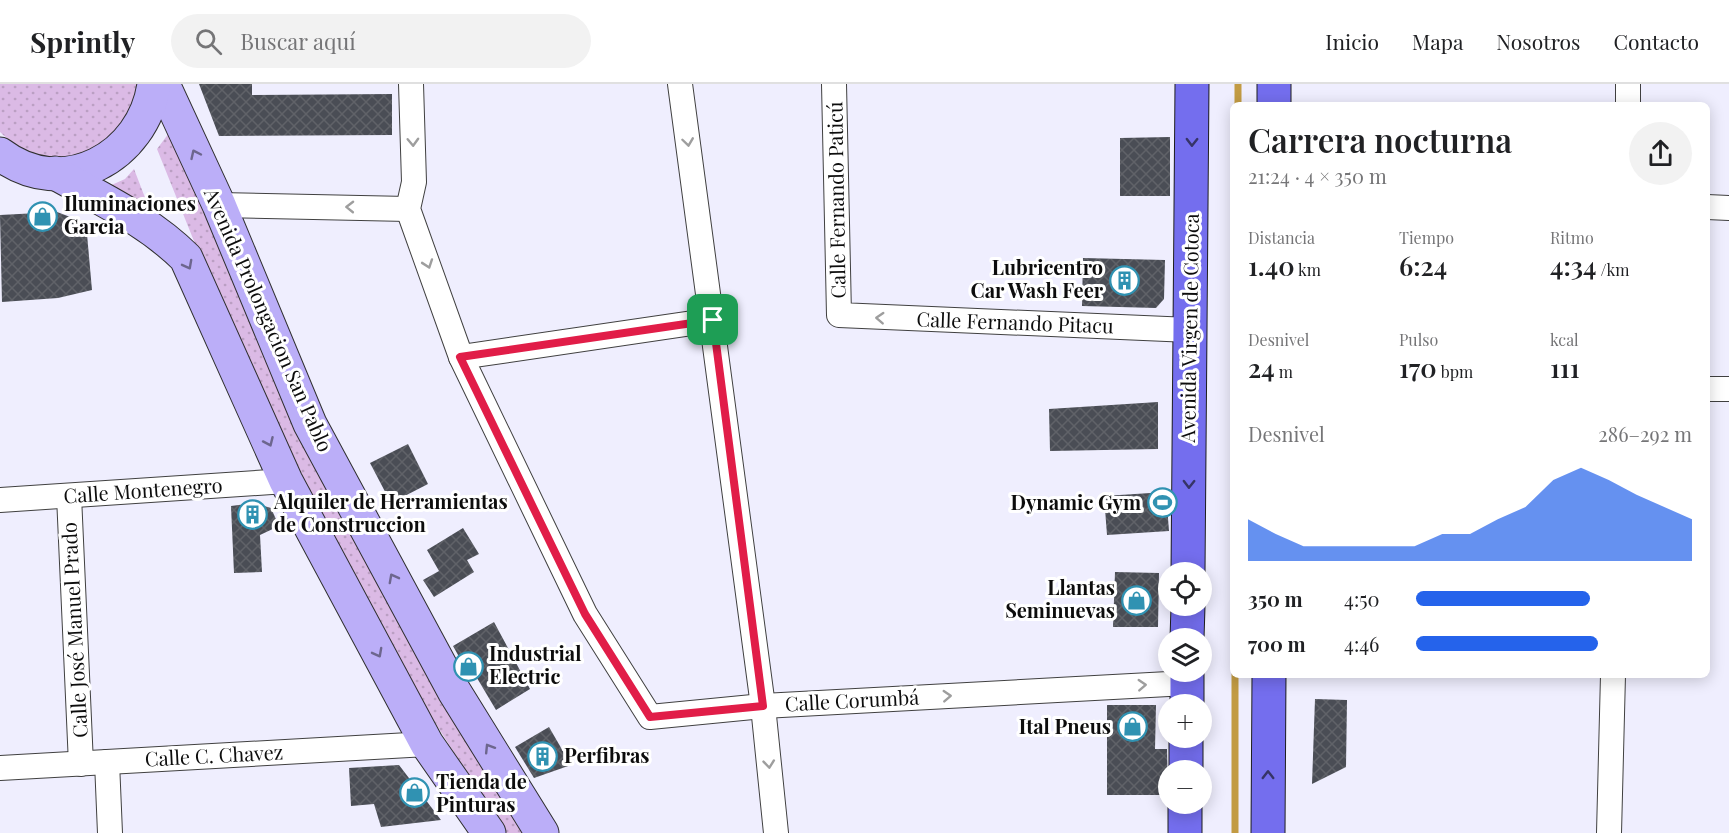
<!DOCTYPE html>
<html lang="es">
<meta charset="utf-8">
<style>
:root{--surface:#fff;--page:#f2f2f2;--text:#202124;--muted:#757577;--line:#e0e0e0;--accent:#2563eb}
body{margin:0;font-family:"Playfair Display",serif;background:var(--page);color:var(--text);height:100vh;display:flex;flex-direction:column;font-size:22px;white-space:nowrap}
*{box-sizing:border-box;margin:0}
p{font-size:20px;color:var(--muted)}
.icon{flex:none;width:33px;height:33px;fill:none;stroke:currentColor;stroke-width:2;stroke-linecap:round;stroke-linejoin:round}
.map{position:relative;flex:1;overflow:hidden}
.side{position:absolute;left:1230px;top:18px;width:480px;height:576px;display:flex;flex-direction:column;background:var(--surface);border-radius:9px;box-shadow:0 3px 15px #0003}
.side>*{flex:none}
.buttons{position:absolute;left:1158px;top:478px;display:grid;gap:12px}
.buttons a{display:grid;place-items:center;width:54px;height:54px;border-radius:50%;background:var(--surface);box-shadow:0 3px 15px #0003;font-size:30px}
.pin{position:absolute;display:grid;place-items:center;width:51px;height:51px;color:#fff;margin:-26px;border-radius:12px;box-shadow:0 3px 9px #0006}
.round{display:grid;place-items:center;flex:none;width:63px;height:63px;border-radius:32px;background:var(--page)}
.summary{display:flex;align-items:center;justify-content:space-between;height:102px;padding:0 18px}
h1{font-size:33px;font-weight:600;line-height:45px}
.figures{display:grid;grid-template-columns:repeat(3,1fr);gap:9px;height:102px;padding:6px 18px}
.figures div{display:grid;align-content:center}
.figures b{font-size:26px;font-weight:600}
.figures small{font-size:16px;font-weight:400}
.figures p{font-size:16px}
.chart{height:168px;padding:12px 18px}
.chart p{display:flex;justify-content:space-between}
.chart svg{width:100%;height:108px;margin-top:6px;fill:var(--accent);opacity:.7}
ul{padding:0 18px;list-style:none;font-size:20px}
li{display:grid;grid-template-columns:96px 72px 1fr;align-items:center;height:45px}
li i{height:15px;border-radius:8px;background:var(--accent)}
header{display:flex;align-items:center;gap:36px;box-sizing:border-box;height:84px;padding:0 30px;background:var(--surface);border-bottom:2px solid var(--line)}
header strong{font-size:28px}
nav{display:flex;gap:33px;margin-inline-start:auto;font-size:21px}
.search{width:420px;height:54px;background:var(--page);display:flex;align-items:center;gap:15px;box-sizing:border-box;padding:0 21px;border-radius:33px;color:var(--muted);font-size:22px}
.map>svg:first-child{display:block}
.grass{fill:url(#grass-dots)}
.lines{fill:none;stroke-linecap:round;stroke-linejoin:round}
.stream{stroke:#c29b43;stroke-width:7}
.building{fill:url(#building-cross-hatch)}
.street-casing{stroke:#404040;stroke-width:26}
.secondary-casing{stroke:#2f2f2f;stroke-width:35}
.primary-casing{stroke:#1e1e1e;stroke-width:35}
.street{stroke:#fff;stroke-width:24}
.secondary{stroke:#bbaef8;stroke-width:33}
.primary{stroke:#746eee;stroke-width:33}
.oneway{stroke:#9e9e9e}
.oneway2{stroke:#363467}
.oneway3{stroke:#6d668e}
.route-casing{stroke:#fff;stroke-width:12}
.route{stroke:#e11d48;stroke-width:8}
.labels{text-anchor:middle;stroke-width:6;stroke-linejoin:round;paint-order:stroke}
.street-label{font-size:20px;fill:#0d0d0d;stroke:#fff}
.poi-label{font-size:20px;font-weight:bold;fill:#0d0d0d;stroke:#fff;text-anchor:start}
</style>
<header>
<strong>Sprintly</strong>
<div class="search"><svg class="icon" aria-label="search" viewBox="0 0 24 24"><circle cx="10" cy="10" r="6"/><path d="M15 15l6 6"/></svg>Buscar aquí</div>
<nav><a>Inicio</a><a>Mapa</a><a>Nosotros</a><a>Contacto</a></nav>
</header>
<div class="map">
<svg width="1729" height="749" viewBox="0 0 1729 749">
<defs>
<pattern id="grass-dots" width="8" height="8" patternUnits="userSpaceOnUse" patternTransform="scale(1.5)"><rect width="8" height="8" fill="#dbbae5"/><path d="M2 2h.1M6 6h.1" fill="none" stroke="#bb9fc3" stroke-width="1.8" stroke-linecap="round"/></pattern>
<pattern id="building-cross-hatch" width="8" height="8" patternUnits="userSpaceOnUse" patternTransform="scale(1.5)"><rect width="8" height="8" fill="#4a4d55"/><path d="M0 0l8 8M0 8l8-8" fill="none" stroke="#606268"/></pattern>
</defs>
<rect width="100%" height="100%" fill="#efeefe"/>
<g class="grass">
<path d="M0 0H141V4C132 19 125 41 114 54 110 58 103 61 98 64 65 84 26 73 0 48Z"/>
<path d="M172 45 320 390 407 554 529 749H505L429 629 289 375 204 182 157 65Z"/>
<path d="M134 85 149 124 107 103 125 95Z"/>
</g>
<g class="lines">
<g class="stream">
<path d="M1238 21V0"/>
<path d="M1235 749V591"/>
</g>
</g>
<g class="building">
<path d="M199 0H252V11L392 10V51L219 52Z"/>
<path d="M1170 53V112H1120V54Z"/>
<path d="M57 128 86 139 92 206 58 214 2 218 0 131Z"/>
<path d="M1083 174 1165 176 1164 215 1156 224 1082 222Z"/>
<path d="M1158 318V365L1050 367 1049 325Z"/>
<path d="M408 360 428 400 391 419 370 379Z"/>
<path d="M1166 408 1169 447 1107 451 1104 412Z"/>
<path d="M254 419 271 424 279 442 260 451 262 488 234 489 231 422Z"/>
<path d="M463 444 479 470 467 476 474 488 434 513 423 496 439 487 427 466Z"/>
<path d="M1115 488 1159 489 1158 543H1113Z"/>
<path d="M494 538 530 605 496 626 477 594 472 596 453 562Z"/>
<path d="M1315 615 1347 616 1346 683 1312 700Z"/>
<path d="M1107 621H1156L1155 665H1167L1168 711H1107Z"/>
<path d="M549 643 571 681 534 694 515 663Z"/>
<path d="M399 681 441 736 381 743 374 720 351 722 349 684Z"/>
</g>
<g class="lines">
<defs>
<g id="street">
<path d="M411 0 414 98 408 125 461 273 585 530 650 633 763 622 1187 599"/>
<path d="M680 0 763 622 776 749"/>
<path d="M834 0 839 231 1190 246"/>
<path d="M1628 21V0"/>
<path d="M219 121 408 125"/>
<path d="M1707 123 1729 124"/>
<path d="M461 273 713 236"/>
<path d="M1707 305H1729"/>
<path d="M69 412 81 680"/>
<path d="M0 416 286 397"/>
<path d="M107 678 110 749"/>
<path d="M0 684 427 660"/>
<path d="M1609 749 1613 591"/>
</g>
<g id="secondary">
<path d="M163 0 219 121 310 340 454 607 542 749"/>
<path d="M0 70C63 118 144 73 154 0"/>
<path d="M55 89C101 115 149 137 186 174L286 397 427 660 489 749"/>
</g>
<g id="primary">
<path d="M1274 21V0"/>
<path d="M1188 489 1192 0"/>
<path d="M1187 555 1188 522"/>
<path d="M1187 621V588"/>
<path d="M1186 687V654"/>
<path d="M1185 749V720"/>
<path d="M1268 749 1269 591"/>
</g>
</defs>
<use href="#street" class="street-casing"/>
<use href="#secondary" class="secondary-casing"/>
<use href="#primary" class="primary-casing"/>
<use href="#street" class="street"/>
<use href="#secondary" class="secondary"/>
<use href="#primary" class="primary"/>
</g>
<defs><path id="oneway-chevron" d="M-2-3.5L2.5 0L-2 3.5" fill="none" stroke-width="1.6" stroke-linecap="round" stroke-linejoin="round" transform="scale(1.5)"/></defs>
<g class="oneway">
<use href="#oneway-chevron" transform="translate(413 58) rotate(88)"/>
<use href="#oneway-chevron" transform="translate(688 58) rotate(82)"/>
<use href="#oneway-chevron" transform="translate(350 123) rotate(-179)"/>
<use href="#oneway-chevron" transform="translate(428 180) rotate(71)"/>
<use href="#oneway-chevron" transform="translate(880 234) rotate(-177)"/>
<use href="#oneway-chevron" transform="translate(1142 601) rotate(-3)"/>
<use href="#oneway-chevron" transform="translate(947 612) rotate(-3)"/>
<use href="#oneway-chevron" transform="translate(769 680) rotate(84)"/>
</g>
<g class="oneway2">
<use href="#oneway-chevron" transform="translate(1192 58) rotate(91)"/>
<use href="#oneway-chevron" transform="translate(1189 400) rotate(91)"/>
<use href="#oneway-chevron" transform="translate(1268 691) rotate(-90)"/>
</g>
<g class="oneway3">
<use href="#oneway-chevron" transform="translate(195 70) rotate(-115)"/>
<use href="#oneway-chevron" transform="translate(188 181) rotate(62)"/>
<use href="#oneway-chevron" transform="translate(269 358) rotate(66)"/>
<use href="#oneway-chevron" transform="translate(393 494) rotate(-118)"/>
<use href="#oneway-chevron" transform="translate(378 569) rotate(62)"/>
<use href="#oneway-chevron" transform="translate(489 664) rotate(-122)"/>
</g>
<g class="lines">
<defs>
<path id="route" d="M713 236 763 622 650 633 585 530 460 273Z"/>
</defs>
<use href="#route" class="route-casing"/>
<use href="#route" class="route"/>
</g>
<defs>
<symbol id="shop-ring" viewBox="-11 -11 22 22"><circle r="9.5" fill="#fff" stroke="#3092b2" stroke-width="1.5"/><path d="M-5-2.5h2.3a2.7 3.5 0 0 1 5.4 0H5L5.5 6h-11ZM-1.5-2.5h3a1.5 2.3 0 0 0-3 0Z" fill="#3092b2"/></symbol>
<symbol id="building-ring" viewBox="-11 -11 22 22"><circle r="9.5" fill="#fff" stroke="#3092b2" stroke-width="1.5"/><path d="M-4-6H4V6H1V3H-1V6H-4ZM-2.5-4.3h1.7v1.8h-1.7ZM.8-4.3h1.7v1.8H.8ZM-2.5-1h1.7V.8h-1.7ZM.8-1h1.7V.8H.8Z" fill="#3092b2"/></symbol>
<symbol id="stadium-ring" viewBox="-11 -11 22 22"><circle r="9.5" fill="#fff" stroke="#3092b2" stroke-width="1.5"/><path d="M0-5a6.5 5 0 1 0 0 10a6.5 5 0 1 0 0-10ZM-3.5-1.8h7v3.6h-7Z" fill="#3092b2"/></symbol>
</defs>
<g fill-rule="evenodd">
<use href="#shop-ring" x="26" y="116" width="33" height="33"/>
<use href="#building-ring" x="1108" y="180" width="33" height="33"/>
<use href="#stadium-ring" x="1146" y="402" width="33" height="33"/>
<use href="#building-ring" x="236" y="414" width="33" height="33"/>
<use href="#shop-ring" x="1120" y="500" width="33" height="33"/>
<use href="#shop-ring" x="452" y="566" width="33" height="33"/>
<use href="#shop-ring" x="1116" y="626" width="33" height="33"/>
<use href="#building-ring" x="526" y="656" width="33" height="33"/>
<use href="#shop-ring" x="398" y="692" width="33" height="33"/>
</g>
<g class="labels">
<g class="street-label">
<text transform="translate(837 116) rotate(-91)" y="7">Calle Fernando Paticú</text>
<text transform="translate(268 236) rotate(66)" y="7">Avenida Prolongacion San Pablo</text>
<text transform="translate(1015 239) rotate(2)" y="7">Calle Fernando Pitacu</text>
<text transform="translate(1190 244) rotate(-89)" y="7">Avenida Virgen de Cotoca</text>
<text transform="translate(143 407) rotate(-4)" y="7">Calle Montenegro</text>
<text transform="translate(75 546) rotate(-93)" y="7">Calle José Manuel Prado</text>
<text transform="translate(852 617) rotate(-3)" y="7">Calle Corumbá</text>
<text transform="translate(214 672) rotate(-3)" y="7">Calle C. Chavez</text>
</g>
<g class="poi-label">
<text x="64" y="127">Iluminaciones<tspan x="64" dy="23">Garcia</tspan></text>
<text x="1103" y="191" text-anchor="end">Lubricentro<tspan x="1103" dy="23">Car Wash Feer</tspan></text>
<text x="274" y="425">Alquiler de Herramientas<tspan x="274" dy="23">de Construccion</tspan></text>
<text x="1141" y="426" text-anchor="end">Dynamic Gym</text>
<text x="1115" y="511" text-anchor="end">Llantas<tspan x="1115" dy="23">Seminuevas</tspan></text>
<text x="489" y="577">Industrial<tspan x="489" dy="23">Electric</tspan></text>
<text x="1111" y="650" text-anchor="end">Ital Pneus</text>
<text x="564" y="679">Perfibras</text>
<text x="436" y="705">Tienda de<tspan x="436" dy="23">Pinturas</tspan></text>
</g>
</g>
</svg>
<div class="buttons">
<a><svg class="icon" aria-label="locate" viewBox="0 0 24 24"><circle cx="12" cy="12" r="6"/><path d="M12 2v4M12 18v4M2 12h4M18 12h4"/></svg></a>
<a><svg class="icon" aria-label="layers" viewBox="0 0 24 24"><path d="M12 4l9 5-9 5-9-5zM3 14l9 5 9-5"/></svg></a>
<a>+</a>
<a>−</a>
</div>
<div class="pin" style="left:713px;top:236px;background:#1e9e55"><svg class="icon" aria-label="arrive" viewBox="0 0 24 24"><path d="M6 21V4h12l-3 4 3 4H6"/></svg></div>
<section class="side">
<div class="summary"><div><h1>Carrera nocturna</h1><p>21:24 · 4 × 350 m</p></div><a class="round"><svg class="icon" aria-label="share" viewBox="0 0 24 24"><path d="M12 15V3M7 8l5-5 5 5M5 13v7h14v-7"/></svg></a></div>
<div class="figures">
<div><p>Distancia</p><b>1.40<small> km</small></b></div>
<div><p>Tiempo</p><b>6:24</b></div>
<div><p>Ritmo</p><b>4:34<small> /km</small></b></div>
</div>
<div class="figures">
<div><p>Desnivel</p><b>24<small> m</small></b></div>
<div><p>Pulso</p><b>170<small> bpm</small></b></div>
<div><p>kcal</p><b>111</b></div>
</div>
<div class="chart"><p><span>Desnivel</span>286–292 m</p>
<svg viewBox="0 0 160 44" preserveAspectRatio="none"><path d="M0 44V27L10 33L20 38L30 38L40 38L50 38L60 38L70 33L80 33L90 27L100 22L110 11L120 6L130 11L140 17L150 22L160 27V44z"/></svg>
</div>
<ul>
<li><b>350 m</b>4:50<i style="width:63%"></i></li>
<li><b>700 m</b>4:46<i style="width:66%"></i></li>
</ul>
</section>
</div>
